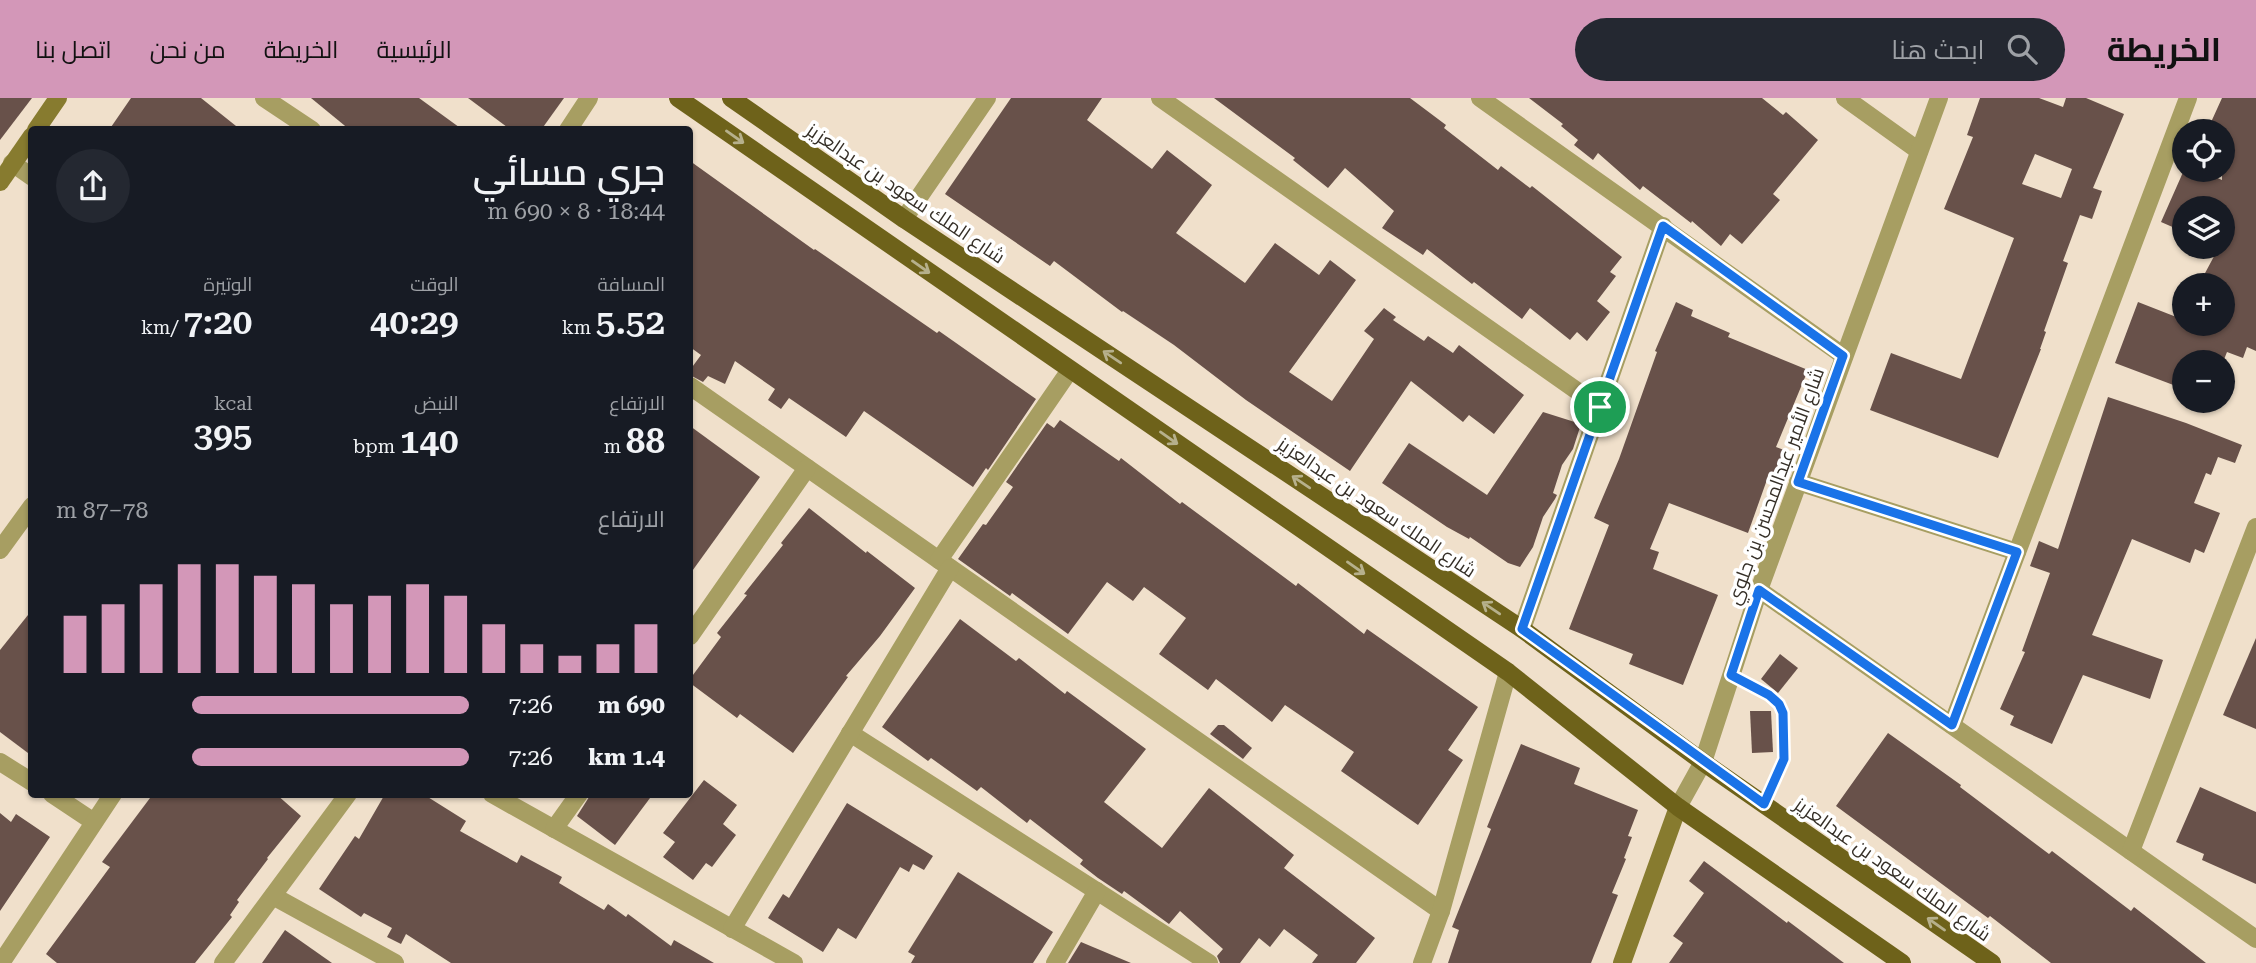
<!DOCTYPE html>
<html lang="ar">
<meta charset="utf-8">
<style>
:root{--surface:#171b24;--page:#242831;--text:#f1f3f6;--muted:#9ea1a6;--accent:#d397b8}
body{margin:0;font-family:"Roboto Serif",Cairo,serif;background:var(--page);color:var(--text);direction:rtl;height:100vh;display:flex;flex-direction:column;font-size:26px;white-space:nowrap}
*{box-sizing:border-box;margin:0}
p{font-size:23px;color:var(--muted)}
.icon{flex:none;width:38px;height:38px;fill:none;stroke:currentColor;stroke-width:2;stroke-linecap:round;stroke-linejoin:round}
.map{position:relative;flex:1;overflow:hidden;direction:ltr}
.side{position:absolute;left:28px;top:28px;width:665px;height:672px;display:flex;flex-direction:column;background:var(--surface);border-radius:7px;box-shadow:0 2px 5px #0004;direction:rtl}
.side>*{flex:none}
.buttons{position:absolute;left:2172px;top:21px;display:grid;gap:14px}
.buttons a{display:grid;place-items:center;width:63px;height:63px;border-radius:50%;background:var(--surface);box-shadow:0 2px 5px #0004;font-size:35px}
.pin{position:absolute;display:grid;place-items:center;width:60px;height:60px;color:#fff;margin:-30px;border:4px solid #fff;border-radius:50%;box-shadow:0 2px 7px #0007}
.round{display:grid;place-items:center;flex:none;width:74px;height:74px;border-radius:37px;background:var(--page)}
.summary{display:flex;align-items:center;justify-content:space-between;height:119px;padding:0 28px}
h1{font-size:38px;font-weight:600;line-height:52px}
.metrics{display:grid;grid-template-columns:repeat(3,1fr);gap:10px;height:119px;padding:7px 28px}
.metrics div{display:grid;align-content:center}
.metrics b{font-size:35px;font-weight:600}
.metrics small{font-size:19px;font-weight:400}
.metrics p{font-size:19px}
.chart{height:196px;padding:14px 28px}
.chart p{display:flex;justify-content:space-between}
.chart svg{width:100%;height:126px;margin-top:7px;stroke:var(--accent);stroke-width:6}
ul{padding:0 28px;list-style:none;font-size:23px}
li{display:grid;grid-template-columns:112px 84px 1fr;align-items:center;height:52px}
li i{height:18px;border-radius:9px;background:var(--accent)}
header{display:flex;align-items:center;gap:42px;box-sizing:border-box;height:98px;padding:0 35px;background:var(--accent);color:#111}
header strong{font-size:33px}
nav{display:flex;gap:38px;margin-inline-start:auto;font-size:24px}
.search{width:490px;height:63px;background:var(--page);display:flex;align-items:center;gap:18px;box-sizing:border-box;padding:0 24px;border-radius:38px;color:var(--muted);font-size:26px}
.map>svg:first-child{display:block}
.building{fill:#68514a;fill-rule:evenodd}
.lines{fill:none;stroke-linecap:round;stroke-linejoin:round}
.lane{stroke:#a79e62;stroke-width:10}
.street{stroke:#a79e62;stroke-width:18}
.secondary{stroke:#877b2f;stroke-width:18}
.primary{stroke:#6e621a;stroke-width:18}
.oneway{stroke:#b6b08c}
.route-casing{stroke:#fff;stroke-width:14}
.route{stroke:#1a73e8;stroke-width:9}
.labels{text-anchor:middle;stroke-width:7;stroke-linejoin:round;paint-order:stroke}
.street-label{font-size:19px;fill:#352f27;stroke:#fff}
</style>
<header>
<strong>الخريطة</strong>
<div class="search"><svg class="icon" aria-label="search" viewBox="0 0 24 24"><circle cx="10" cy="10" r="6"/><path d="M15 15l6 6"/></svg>ابحث هنا</div>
<nav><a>الرئيسية</a><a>الخريطة</a><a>من نحن</a><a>اتصل بنا</a></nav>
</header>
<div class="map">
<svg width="2256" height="865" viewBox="0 0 2256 865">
<rect width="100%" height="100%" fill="#f0e0cb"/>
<g class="building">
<path d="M0 0H32L0 42Z"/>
<path d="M131 0H201L241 32H109Z"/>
<path d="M311 0H419L463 32H350Z"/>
<path d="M468 0H564L541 32H511Z"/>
<path d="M1011 0H1102L1087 22 1152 71 1167 52 1212 87 1176 135 1245 185 1275 145 1319 177 1330 162 1356 182 1289 274 1332 303 1374 241 1364 233 1384 210 1396 219 1393 222 1424 243 1428 238 1453 255 1459 247 1524 297 1494 336 1469 317 1463 324 1411 283 1350 373 1246 302 1174 247 1123 213 1122 214 1054 163 1050 168 945 96Z"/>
<path d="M1214 0H1410L1446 27 1444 30 1498 72 1501 68 1530 90 1532 88 1622 159 1610 174 1616 178 1597 203 1610 214 1587 243 1577 234 1570 242 1530 210 1522 221 1474 184 1472 186 1427 151 1423 157 1382 130 1394 113 1345 70 1328 90 1293 62 1295 60Z"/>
<path d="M1529 0H1762L1783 17 1786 14 1818 42 1773 96 1780 102 1742 146 1730 136 1721 148 1692 123 1691 125 1643 88 1640 92 1598 55 1593 62 1574 47 1578 42 1561 28 1563 26Z"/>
<path d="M1980 0H2039L2063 9 2066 0H2086L2124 16 2093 90 2102 93 2092 121 2080 117 2063 163 2068 165 2044 233 2046 234 2040 251H2041L1998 360 1870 312 1891 255 1961 281 2014 140 1944 111 1973 39 1967 37ZM2035 56 2072 71 2061 100 2022 86Z"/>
<path d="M2222 0H2256V253L2247 249 2243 260 2227 254 2223 264H2184V291L2115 265 2138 204 2184 222V226H2195L2209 231 2211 226H2222V187L2204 177 2219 149H2222V110H2184V134L2161 124 2184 72H2200L2222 82V33H2207Z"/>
<path d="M690 63 814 152 815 151 937 235 939 233 1036 301 988 372 986 370 973 389 864 313 846 339 789 300 781 311 768 302 775 291 735 263 725 286 708 278 703 284 690 277V272L701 257 690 249Z"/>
<path d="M1676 204 1693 212 1691 218 1730 235 1728 239 1808 272 1776 349 1784 352 1775 378 1769 376 1748 435 1669 405 1650 451 1659 454 1653 471 1718 497 1683 587 1629 566 1633 556 1569 531 1609 427 1594 420 1619 361 1657 254 1655 253Z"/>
<path d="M2108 299 2186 325 2242 347 2235 365 2218 359 2211 377 2206 375 2194 405 2220 415 2204 455 2195 451 2190 465 2132 441 2092 537 2163 562 2150 601 2083 577 2052 646 2010 627 2014 618 2000 611 2025 554 2022 553 2050 475 2030 468 2039 443 2058 451Z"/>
<path d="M1543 314 1581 326 1573 351 1562 367 1553 395 1557 397 1555 401 1543 419 1533 449 1520 469 1508 465 1470 439 1469 441 1447 429 1382 385 1409 345 1487 397Z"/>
<path d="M1060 322 1119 363 1121 360 1180 406 1182 404 1296 488 1298 485 1364 536 1367 531 1478 609 1448 652 1463 662 1418 727 1341 673 1354 654 1285 607 1272 624 1216 581 1208 592 1159 556 1186 520 1144 489 1133 503 1107 484 1068 536 1012 495 1010 498 958 461 983 426 986 427 1013 389 1006 384 1047 325 1054 330Z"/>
<path d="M690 328 760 379 690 476Z"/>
<path d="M809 410 866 455 867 453 915 490 880 538 846 578 848 579 793 655 740 616 737 620 690 585V581L721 539 717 535 747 497 744 496 783 447 781 445Z"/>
<path d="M32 512V658L0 634V552Z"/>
<path d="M960 521 1016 563 1019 560 1065 596 1067 593 1146 651 1104 704 1162 750 1209 690 1294 757 1284 770 1375 840 1356 865H1312L1318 857 1284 831 1270 849 1259 840 1240 865H1220L1217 858 1223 851 1180 813 1169 826 1124 793 1122 796 1098 780 1080 766 1083 762 1030 721 1027 725 981 689 977 693 931 660 928 663 882 629Z"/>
<path d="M2256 540V631L2223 617Z"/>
<path d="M1780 556 1798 570 1778 595 1761 581Z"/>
<path d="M1750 613H1771L1773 654 1752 655Z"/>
<path d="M1218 627H1224L1252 650 1243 661 1210 636Z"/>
<path d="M1888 635 1961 687 1960 689 2049 756 2052 753 2131 813 2134 809 2206 865H2051L1990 818 1988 820 1836 708Z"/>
<path d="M1521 646 1580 670 1574 686 1638 712 1628 738 1632 739 1624 760 1626 761 1612 795 1618 797 1591 865H1448L1459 832 1452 829 1491 731 1487 729Z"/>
<path d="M704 682 737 707 723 726 736 737 712 769 706 765 693 782 663 759 675 744 663 735Z"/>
<path d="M2200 689 2256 714V786L2202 762 2204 756 2176 744Z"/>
<path d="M153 696H276L301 718 267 760 268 761 237 802 239 804 230 817 232 819 195 865H57L46 856 110 769 102 764Z"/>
<path d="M385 696H423L466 723 460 733 517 765 521 757 562 779 559 785 604 812 608 806 626 819 628 816 671 848 674 842 714 865H451L406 836 401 846 387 839 392 830 364 815 361 819 319 791 355 738 359 741Z"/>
<path d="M591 696H653L615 747 577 718Z"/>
<path d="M847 705 933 758 924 772 913 766 909 774 900 769 856 841 838 830 823 854 768 820 783 796 789 800Z"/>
<path d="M0 715 11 724 16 716 50 739 0 813Z"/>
<path d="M1704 763 1787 825 1788 823 1844 865H1669L1683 845 1673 838 1704 795 1689 783Z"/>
<path d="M958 774 1053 834 1033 865H911L915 858 908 854Z"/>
<path d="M285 832 332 865H262Z"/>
<path d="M1081 844 1131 865H1068Z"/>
</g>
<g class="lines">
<path class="lane" d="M1731 577 1769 597 1779 606 1783 615 1784 661 1764 706"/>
<g class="street">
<path d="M264 0 312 32"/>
<path d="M1160 0 1600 309"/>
<path d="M1480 0 1844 258"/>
<path d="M1845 0 1919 53"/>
<path d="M568 32 589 0"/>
<path d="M12 65 32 79"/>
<path d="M904 121 987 0"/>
<path d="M690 288 1441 813"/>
<path d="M1798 384 2017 454"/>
<path d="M0 452 32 408"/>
<path d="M939 462 1070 272"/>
<path d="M1759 492 2256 841"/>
<path d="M1522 531 1663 128"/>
<path d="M690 538 807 370"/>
<path d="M1952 627 2188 0"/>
<path d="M850 635 1209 865"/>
<path d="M0 664 32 684"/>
<path d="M52 696 94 724"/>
<path d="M492 696 794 865"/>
<path d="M1678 709 1703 664 1759 492 1939 0"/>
<path d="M554 731 579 696"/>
<path d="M2131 753 2256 429"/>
<path d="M273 798 395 865"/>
<path d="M732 831 950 470"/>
<path d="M1 865 113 696"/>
<path d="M223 865 348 696"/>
<path d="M1055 865 1097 793"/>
<path d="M1422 865 1441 813 1508 574"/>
</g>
<g class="secondary">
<path d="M36 32 58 0"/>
<path d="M0 84 32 38"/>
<path d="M1622 865 1678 709"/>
</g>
<g class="primary">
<path d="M678 0 1508 574 1678 709 1902 865"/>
<path d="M731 0 904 121 1522 531 1703 664 1992 865"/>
</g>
</g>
<defs><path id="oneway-shaft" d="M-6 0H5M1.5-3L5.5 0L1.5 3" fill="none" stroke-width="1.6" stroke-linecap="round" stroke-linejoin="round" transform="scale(1.75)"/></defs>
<g class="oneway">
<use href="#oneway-shaft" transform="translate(735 39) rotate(35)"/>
<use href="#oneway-shaft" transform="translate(921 169) rotate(35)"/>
<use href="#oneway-shaft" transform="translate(1112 259) rotate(-146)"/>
<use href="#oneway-shaft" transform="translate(1169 340) rotate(35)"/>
<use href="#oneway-shaft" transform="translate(1301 384) rotate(-146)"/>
<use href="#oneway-shaft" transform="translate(1356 470) rotate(35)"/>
<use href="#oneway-shaft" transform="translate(1491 510) rotate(-146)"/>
<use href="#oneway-shaft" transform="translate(1936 826) rotate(-145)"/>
</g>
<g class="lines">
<defs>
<path id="route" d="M1663 128 1843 258 1798 384 2017 454 1952 627 1759 492 1731 577 1769 597 1779 606 1783 615 1784 661 1764 706 1522 531Z"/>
</defs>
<use href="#route" class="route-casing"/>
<use href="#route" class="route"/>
</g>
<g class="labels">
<g class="street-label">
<text transform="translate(906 95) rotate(34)" y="7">شارع الملك سعود بن عبدالعزيز</text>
<text transform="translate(1775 388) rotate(-70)" y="7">شارع الأمير عبدالمحسن بن جلوي</text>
<text transform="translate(1377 409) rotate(34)" y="7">شارع الملك سعود بن عبدالعزيز</text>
<text transform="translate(1893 771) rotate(35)" y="7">شارع الملك سعود بن عبدالعزيز</text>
</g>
</g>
</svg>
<div class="buttons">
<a><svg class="icon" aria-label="locate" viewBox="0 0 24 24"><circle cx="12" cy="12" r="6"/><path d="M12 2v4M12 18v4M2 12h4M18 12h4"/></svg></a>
<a><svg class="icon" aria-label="layers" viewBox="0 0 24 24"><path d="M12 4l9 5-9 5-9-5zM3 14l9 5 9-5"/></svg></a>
<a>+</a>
<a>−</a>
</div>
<div class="pin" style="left:1600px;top:309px;background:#1e9e55"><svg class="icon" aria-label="arrive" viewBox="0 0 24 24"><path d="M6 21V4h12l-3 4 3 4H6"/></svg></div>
<section class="side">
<div class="summary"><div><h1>جري مسائي</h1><p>18:44 · 8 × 690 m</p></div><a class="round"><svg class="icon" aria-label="share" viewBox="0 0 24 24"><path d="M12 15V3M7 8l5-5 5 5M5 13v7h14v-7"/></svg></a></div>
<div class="metrics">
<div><p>المسافة</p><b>5.52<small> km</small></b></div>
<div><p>الوقت</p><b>40:29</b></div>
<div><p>الوتيرة</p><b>7:20<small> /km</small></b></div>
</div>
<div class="metrics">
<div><p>الارتفاع</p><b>88<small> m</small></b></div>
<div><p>النبض</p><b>140<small> bpm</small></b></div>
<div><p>kcal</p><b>395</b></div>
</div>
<div class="chart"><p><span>الارتفاع</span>78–87 m</p>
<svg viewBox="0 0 160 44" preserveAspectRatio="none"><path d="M5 44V24M15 44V20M25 44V13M35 44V6M45 44V6M55 44V10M65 44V13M75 44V20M85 44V17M95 44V13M105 44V17M115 44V27M125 44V34M135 44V38M145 44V34M155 44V27"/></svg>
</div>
<ul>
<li><b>690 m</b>7:26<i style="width:67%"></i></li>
<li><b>1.4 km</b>7:26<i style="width:67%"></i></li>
</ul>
</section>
</div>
